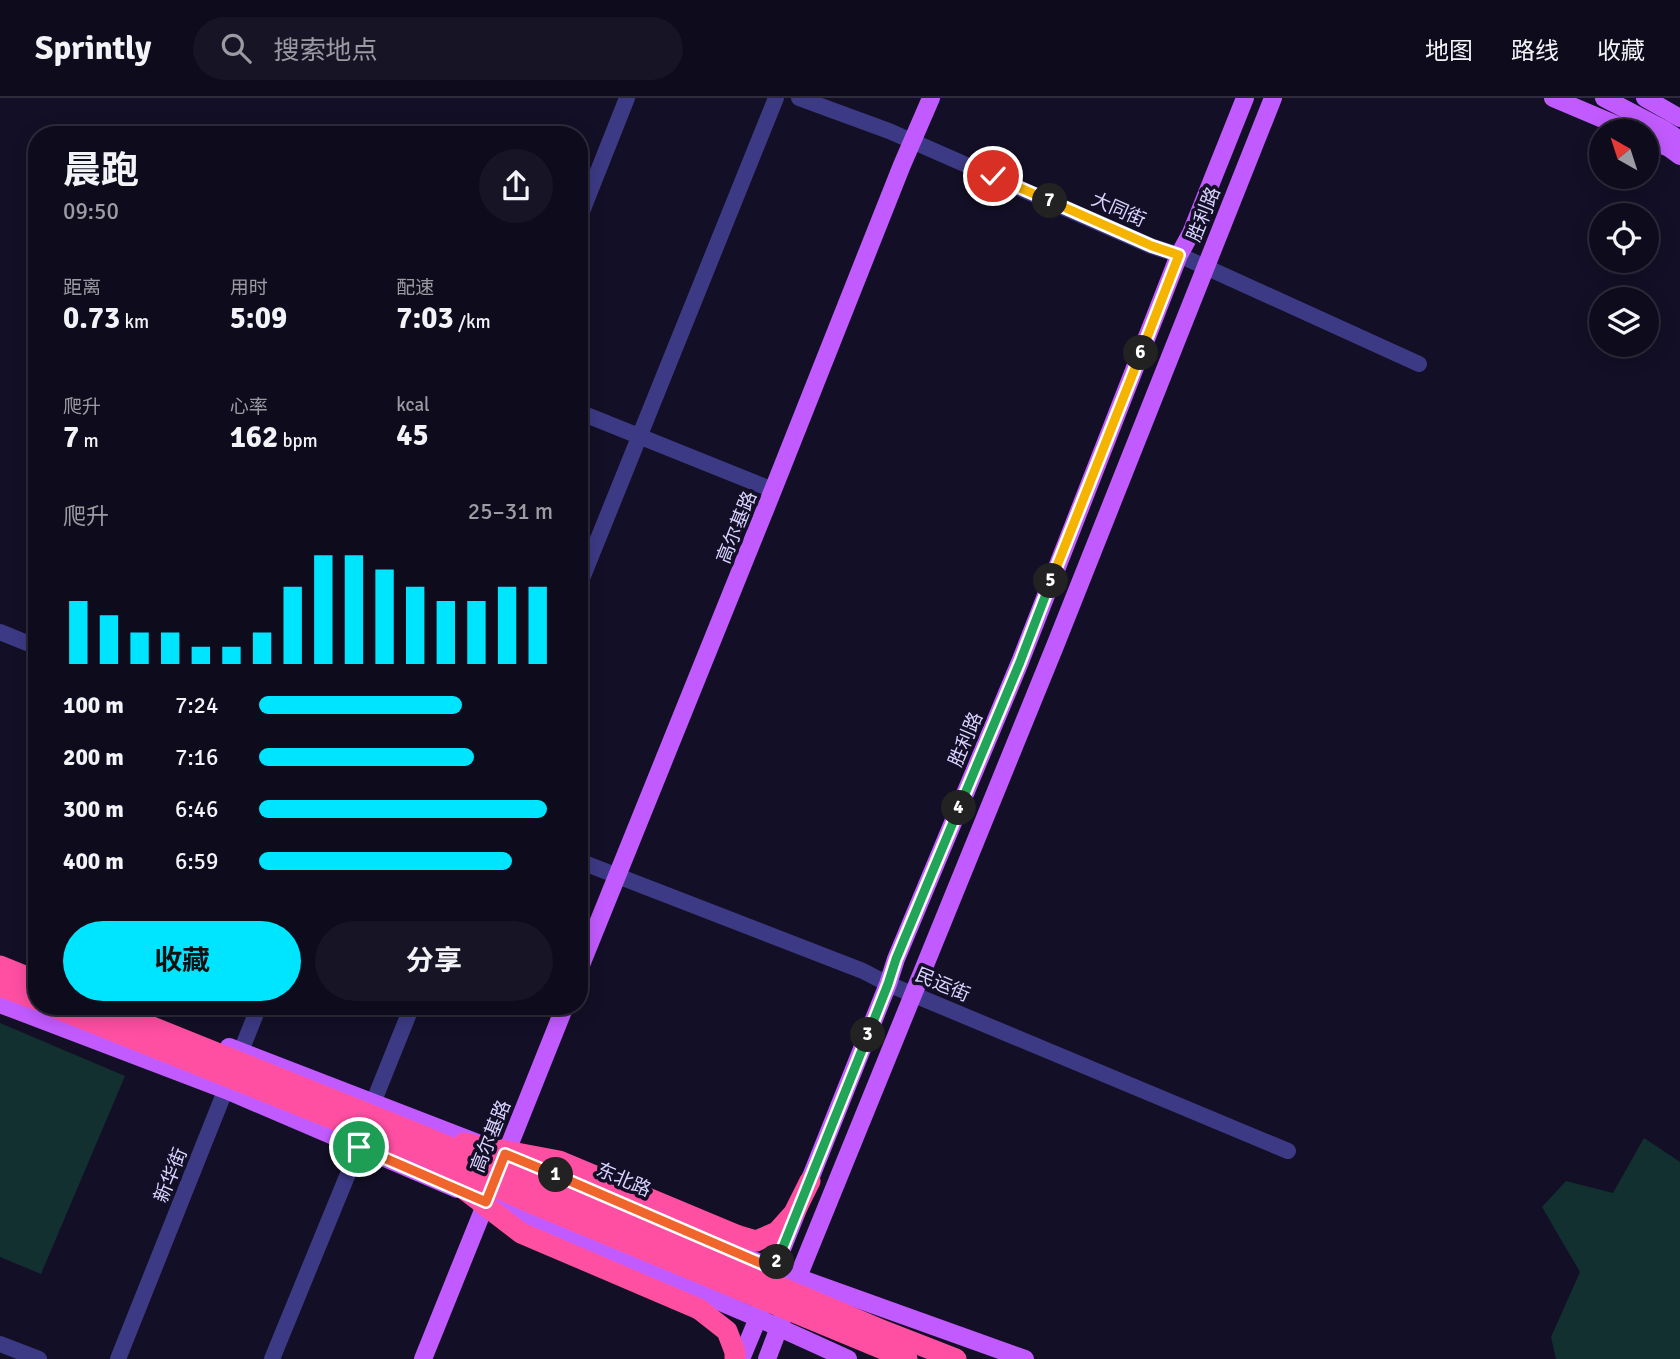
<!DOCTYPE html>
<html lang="zh">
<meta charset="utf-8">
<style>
:root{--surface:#0e0b1c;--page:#171425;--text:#f1f3f6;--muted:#9b9ba3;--line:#2e2b3b;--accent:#00e5ff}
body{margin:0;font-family:Signika,"Noto Sans SC",sans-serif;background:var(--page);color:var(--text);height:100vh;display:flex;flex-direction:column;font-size:26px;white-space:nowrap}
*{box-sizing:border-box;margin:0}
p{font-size:23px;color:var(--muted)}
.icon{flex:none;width:38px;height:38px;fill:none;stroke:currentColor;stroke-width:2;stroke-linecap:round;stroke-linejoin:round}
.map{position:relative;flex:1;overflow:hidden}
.details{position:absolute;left:28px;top:28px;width:560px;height:889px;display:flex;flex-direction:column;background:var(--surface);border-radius:28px;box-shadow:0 4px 18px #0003,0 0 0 2px var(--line)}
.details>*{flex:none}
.needle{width:46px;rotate:321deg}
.buttons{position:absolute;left:1589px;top:21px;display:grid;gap:14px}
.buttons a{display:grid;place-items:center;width:70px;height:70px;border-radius:50%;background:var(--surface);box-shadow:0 4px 18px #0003,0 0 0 2px var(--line);font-size:35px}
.pin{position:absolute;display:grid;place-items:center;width:60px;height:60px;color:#fff;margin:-30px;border:4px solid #fff;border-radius:50%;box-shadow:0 2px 7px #0007}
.km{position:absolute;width:35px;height:35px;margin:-18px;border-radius:50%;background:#222;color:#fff;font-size:19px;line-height:35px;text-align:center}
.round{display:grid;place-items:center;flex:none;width:74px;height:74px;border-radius:37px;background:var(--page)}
.headline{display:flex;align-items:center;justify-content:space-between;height:119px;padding:0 35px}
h1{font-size:38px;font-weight:700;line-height:52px}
.stats{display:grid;grid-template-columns:repeat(3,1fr);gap:10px;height:119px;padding:7px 35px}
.stats div{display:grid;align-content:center}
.stats b{font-size:30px;font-weight:700}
.stats small{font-size:19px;font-weight:400}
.stats p{font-size:19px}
.chart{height:196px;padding:14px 35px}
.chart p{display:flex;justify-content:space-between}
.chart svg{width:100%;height:126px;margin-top:7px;stroke:var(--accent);stroke-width:6}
.cta{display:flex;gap:14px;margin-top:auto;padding:14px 35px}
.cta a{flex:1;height:80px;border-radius:42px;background:var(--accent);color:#111;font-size:28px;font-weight:700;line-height:80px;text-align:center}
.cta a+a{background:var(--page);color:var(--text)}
ul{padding:0 35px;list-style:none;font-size:23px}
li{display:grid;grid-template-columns:112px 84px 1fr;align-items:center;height:52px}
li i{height:18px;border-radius:9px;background:var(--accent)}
header{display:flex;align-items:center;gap:42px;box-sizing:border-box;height:98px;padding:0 35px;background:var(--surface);border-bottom:2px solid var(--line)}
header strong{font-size:33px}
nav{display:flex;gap:38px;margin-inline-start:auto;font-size:24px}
.search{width:490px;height:63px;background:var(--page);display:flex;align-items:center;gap:18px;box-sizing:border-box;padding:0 24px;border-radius:38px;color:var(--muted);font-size:26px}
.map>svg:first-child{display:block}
.green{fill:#12302f}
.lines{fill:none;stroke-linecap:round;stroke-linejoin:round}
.street{stroke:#3d3a85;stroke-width:16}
.primary{stroke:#c25bff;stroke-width:18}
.highway{stroke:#ff4fa3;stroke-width:21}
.highway-bridge{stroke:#ff4fa3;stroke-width:21}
.split-1-casing{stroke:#fff;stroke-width:14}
.split-2-casing{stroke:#fff;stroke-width:14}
.split-3-casing{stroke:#fff;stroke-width:14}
.split-4-casing{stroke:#fff;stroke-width:14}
.split-5-casing{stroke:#fff;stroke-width:14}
.split-6-casing{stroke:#fff;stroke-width:14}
.split-7-casing{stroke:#fff;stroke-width:14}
.split-8-casing{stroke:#fff;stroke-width:14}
.split-1{stroke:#f0652b;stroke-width:9}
.split-2{stroke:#f0652b;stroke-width:9}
.split-3{stroke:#22a559;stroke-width:9}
.split-4{stroke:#22a559;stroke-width:9}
.split-5{stroke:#22a559;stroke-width:9}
.split-6{stroke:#f5b400;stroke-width:9}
.split-7{stroke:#f5b400;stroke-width:9}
.split-8{stroke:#f5b400;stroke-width:9}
.labels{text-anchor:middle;stroke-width:7;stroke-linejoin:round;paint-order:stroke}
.street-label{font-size:19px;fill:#d9d4ff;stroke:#130f26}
</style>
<header>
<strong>Sprintly</strong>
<div class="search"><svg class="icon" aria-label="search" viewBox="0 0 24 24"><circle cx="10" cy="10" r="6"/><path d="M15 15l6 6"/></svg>搜索地点</div>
<nav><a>地图</a><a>路线</a><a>收藏</a></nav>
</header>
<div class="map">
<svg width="1680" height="1261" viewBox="0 0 1680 1261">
<rect width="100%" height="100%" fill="#130f26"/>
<g class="green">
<path d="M0 925 125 978 41 1176 0 1159Z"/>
<path d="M1644 1040 1680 1064V1261H1556L1551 1239 1580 1174 1542 1109 1566 1083 1613 1095Z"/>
</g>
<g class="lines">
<g class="street">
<path d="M799 0 889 33 1151 148 1179 157 1419 266"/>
<path d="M579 121 627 0"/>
<path d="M579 314 773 392"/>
<path d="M579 488 776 0"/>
<path d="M0 534 37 549"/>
<path d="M579 763 863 873 888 886 1288 1053"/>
<path d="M373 1005 412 908"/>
<path d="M0 1246 39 1261"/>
<path d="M118 1261 259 908"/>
<path d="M272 1261 359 1049"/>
</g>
<g class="primary">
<path d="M1553 0 1631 33"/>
<path d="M1604 0 1665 32 1680 42"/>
<path d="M1645 0 1680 20"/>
<path d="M1647 40 1669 50 1680 58"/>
<path d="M579 872 773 392 902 67 931 0"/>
<path d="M0 906 226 992 457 1091"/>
<path d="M229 949 480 1046"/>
<path d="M519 1061 774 1171 1025 1261"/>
<path d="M503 1063 565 908"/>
<path d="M493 1107 758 1220 848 1261"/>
<path d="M423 1261 490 1095"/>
<path d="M741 1261 758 1220 774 1171 888 886 896 861 1020 564 1179 157 1191 135 1245 0"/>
<path d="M767 1261 798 1179 1055 548 1273 0"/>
</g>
<g class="highway">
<path d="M0 868 37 883"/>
<path d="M0 888 37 902"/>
<path d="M736 1137 756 1143 777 1134 794 1115 810 1083"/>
<path d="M699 1211 727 1233 735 1254V1261"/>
</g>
<g class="highway-bridge">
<path d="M51 908 416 1054 529 1104 907 1261"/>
<path d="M100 908 423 1038 879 1231 956 1261"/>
<path d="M464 1045 559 1063 736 1137"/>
<path d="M443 1075 521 1135 699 1211"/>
</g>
</g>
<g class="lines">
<defs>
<path id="split-1" d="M359 1049 486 1104 505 1056 556 1077"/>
<path id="split-2" d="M556 1077 774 1171 777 1164"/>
<path id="split-3" d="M777 1164 868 937"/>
<path id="split-4" d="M868 937 888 886 896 861 959 710"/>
<path id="split-5" d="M959 710 1020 564 1051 483"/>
<path id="split-6" d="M1051 483 1141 255"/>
<path id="split-7" d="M1050 103 1152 148 1179 157 1141 255"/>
<path id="split-8" d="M993 78 1050 103"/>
</defs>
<use href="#split-1" class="split-1-casing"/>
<use href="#split-2" class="split-2-casing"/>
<use href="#split-3" class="split-3-casing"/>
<use href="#split-4" class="split-4-casing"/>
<use href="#split-5" class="split-5-casing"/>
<use href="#split-6" class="split-6-casing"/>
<use href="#split-7" class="split-7-casing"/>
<use href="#split-8" class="split-8-casing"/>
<use href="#split-1" class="split-1"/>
<use href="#split-2" class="split-2"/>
<use href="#split-3" class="split-3"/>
<use href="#split-4" class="split-4"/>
<use href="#split-5" class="split-5"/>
<use href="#split-6" class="split-6"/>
<use href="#split-7" class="split-7"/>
<use href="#split-8" class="split-8"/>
</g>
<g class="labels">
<g class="street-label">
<text transform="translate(1119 111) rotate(24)" y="7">大同街</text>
<text transform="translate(1203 116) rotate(-68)" y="7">胜利路</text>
<text transform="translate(736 429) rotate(-68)" y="7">高尔基路</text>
<text transform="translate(965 641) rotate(-67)" y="7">胜利路</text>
<text transform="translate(943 886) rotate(23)" y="7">民运街</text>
<text transform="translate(490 1038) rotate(-68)" y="7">高尔基路</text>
<text transform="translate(170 1077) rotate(-68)" y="7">新华街</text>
<text transform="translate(624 1081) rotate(23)" y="7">东北路</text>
</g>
</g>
</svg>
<div class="buttons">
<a><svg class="needle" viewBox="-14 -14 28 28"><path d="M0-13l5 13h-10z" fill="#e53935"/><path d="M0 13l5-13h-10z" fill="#9b9ba3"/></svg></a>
<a><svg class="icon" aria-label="locate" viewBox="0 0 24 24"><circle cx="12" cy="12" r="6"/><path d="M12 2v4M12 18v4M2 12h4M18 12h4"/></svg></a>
<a><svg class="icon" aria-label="layers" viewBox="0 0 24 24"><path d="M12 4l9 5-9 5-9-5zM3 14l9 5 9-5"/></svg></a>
</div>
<div class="pin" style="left:359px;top:1049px;background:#1e9e55"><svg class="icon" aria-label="arrive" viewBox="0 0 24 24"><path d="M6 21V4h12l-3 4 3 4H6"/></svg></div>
<div class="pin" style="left:993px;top:78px;background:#d93025"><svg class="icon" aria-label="check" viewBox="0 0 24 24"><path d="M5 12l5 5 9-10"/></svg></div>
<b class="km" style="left:556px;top:1077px">1</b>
<b class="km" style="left:777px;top:1164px">2</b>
<b class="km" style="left:868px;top:937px">3</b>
<b class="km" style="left:959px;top:710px">4</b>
<b class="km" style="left:1051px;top:483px">5</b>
<b class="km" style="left:1141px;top:255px">6</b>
<b class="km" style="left:1050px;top:103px">7</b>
<section class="details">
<div class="headline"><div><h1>晨跑</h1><p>09:50</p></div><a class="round"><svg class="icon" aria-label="share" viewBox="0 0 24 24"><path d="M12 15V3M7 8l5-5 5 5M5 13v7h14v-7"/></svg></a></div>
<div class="stats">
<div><p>距离</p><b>0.73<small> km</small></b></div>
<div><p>用时</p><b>5:09</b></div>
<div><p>配速</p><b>7:03<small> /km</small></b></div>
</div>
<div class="stats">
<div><p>爬升</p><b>7<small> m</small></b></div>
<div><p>心率</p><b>162<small> bpm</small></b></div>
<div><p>kcal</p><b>45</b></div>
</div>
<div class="chart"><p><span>爬升</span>25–31 m</p>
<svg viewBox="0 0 160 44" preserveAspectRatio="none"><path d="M5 44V22M15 44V27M25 44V33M35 44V33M45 44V38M55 44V38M65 44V33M75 44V17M85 44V6M95 44V6M105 44V11M115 44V17M125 44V22M135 44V22M145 44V17M155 44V17"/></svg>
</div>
<ul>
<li><b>100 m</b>7:24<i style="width:69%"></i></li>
<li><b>200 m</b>7:16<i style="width:73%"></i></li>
<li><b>300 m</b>6:46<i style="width:98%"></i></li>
<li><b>400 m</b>6:59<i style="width:86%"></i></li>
</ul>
<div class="cta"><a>收藏</a><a>分享</a></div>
</section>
</div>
